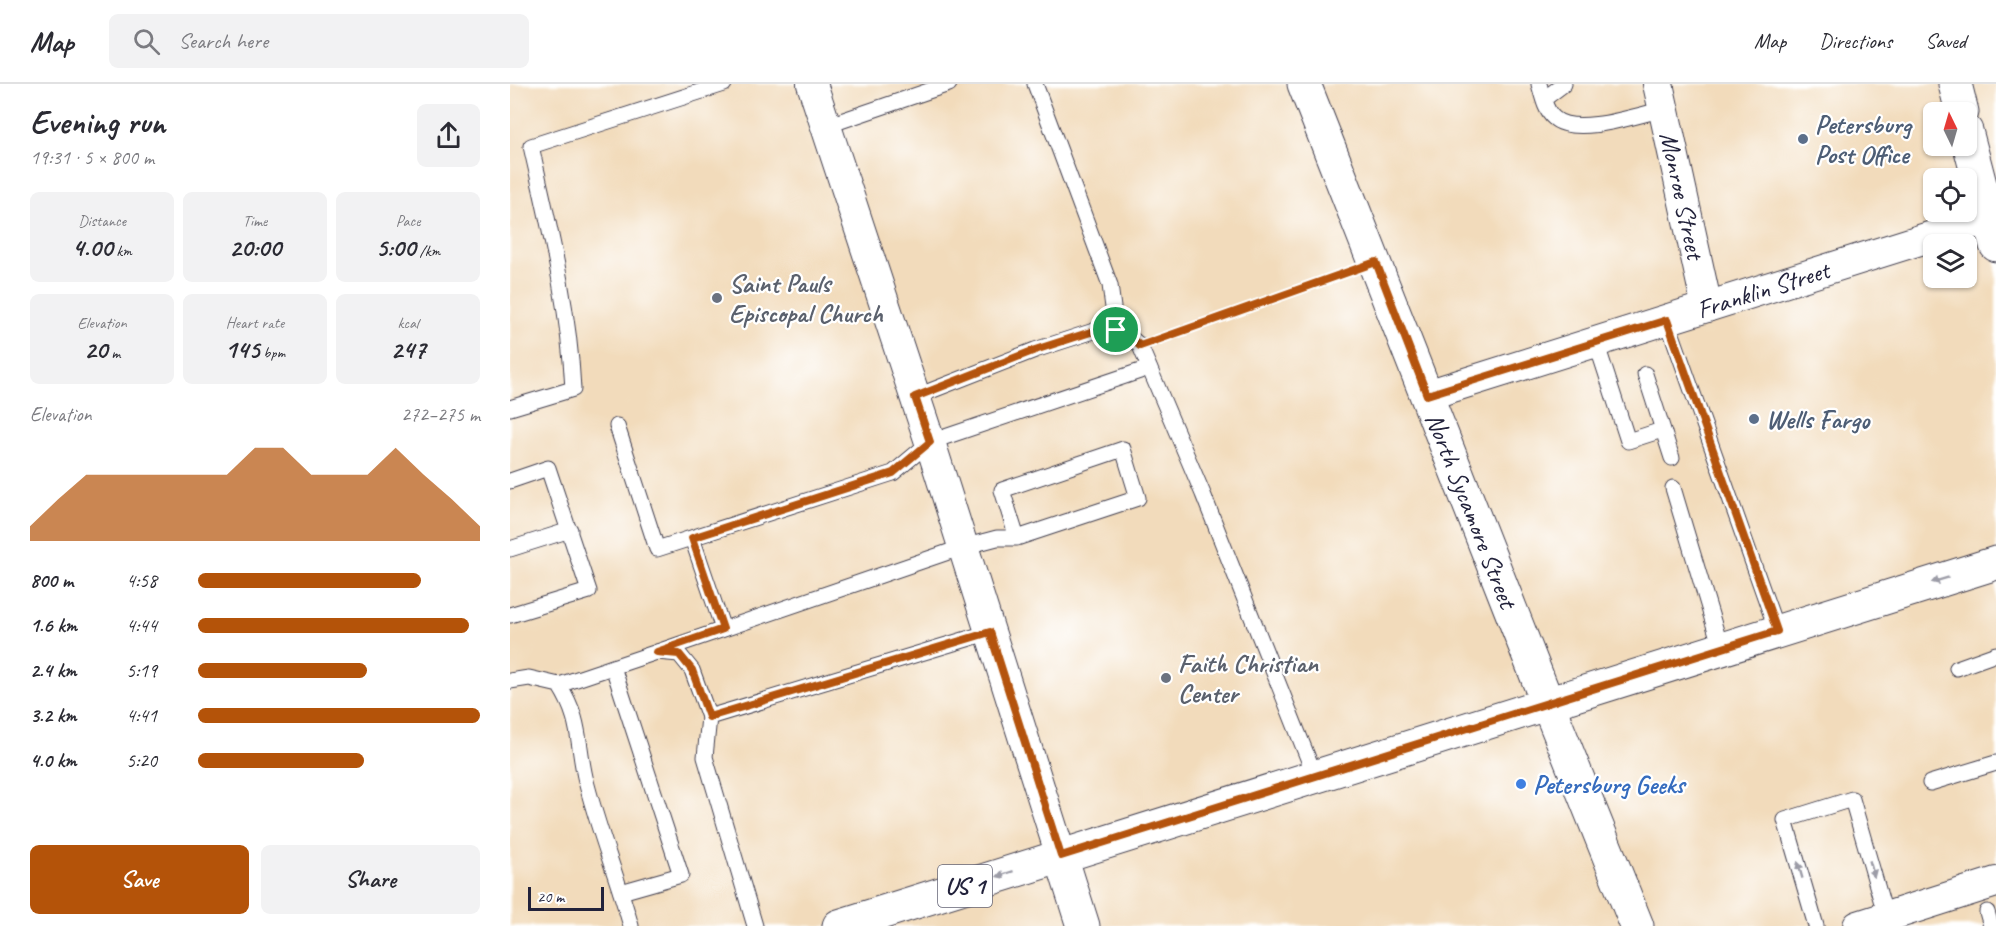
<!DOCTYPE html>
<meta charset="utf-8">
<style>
:root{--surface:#fff;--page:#f2f2f3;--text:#2b2b33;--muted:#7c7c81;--line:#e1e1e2;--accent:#b45309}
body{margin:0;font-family:Caveat,sans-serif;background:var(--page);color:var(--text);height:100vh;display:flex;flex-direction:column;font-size:22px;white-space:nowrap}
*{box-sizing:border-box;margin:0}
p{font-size:20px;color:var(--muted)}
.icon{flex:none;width:33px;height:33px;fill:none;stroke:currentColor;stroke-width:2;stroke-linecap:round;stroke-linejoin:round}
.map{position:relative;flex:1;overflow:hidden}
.panel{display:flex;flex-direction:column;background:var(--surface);width:510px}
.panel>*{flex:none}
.needle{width:39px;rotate:355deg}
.tools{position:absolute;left:1413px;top:18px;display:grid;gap:12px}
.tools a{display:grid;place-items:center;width:54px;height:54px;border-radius:9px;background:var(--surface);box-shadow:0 2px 4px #0004;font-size:30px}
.scale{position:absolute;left:18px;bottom:15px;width:76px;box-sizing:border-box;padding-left:6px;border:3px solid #22223b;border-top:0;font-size:16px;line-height:21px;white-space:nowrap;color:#22223b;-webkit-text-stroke:4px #fff;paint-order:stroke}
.pin{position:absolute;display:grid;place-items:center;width:51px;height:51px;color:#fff;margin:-26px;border:3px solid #fff;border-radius:50%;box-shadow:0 2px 6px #0007}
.round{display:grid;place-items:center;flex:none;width:63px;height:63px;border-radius:9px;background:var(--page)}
.headline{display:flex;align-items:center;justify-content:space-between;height:102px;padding:0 30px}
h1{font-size:33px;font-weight:700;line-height:45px}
.figures{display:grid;grid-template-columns:repeat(3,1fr);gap:9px;height:102px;padding:6px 30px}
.figures div{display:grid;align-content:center;border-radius:9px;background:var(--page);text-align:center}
.figures b{font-size:26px;font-weight:700}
.figures small{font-size:16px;font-weight:400}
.figures p{font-size:16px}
.chart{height:168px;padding:12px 30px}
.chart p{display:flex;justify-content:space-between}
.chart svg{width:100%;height:108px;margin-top:6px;fill:var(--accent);opacity:.7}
.action{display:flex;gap:12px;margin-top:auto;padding:12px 30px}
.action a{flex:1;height:69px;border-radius:9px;background:var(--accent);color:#fff;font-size:24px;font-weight:700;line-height:69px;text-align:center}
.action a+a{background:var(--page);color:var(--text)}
ul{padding:0 30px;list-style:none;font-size:20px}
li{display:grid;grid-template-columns:96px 72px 1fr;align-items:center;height:45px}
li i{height:15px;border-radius:8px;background:var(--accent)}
header{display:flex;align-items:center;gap:36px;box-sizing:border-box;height:84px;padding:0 30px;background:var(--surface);border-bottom:2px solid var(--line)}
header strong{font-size:28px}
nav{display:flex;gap:33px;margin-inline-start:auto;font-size:21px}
.search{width:420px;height:54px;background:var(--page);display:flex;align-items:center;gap:15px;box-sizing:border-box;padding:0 21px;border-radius:9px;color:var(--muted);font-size:22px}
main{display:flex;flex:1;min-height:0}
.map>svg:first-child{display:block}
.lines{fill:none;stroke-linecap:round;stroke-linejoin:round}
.service-casing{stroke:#413e4e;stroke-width:17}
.minor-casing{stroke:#413e4e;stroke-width:32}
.tertiary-casing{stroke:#413e4e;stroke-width:35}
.secondary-casing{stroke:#413e4e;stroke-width:35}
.primary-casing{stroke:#413e4e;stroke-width:35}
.path{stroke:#413e4e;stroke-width:4;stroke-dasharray:4.5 4.5;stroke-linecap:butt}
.service{stroke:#fff;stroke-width:15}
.minor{stroke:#fff;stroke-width:30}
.tertiary{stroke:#fff;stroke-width:33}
.secondary{stroke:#fff;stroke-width:33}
.primary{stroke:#fff;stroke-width:33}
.oneway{fill:#9c9ca7}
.route-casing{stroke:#fff;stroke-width:12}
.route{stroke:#b45309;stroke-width:8}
.service-dot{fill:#5c6f8a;stroke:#fff;stroke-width:2}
.worship-dot{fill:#6b7280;stroke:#fff;stroke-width:2}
.shop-dot{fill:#3f7fe0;stroke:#fff;stroke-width:2}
.labels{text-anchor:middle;stroke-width:4.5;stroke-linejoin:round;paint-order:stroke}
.shield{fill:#fff;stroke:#646476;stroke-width:1.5}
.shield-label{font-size:24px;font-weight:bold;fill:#22223b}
.service-label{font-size:26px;font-weight:bold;fill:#4e5e75;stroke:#fff;text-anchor:start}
.street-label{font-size:26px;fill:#22223b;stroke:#fff}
.worship-label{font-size:26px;font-weight:bold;fill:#5b616d;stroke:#fff;text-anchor:start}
.shop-label{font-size:26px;font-weight:bold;fill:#366cbe;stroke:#fff;text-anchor:start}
</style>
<header>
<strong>Map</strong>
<div class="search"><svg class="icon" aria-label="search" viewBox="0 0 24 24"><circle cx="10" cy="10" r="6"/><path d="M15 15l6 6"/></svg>Search here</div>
<nav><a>Map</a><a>Directions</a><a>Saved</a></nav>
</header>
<main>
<section class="panel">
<div class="headline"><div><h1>Evening run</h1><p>19:31 · 5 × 800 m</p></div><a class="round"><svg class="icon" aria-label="share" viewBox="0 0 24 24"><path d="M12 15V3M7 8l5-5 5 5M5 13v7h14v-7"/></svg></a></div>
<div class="figures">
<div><p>Distance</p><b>4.00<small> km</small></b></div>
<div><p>Time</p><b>20:00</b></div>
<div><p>Pace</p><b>5:00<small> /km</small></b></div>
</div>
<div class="figures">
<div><p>Elevation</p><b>20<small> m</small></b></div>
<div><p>Heart rate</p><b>145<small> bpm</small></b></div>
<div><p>kcal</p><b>247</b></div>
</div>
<div class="chart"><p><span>Elevation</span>272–275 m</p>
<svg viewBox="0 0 160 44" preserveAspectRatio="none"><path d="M0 44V38L10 27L20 17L30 17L40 17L50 17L60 17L70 17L80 6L90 6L100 17L110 17L120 17L130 6L140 17L150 27L160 38V44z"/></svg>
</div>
<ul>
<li><b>800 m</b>4:58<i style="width:79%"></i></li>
<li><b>1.6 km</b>4:44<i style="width:96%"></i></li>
<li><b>2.4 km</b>5:19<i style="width:60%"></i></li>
<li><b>3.2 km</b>4:41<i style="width:100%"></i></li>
<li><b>4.0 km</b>5:20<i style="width:59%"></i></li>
</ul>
<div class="action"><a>Save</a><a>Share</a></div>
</section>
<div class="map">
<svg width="1486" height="842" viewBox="0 0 1486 842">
<rect width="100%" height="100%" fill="#fff"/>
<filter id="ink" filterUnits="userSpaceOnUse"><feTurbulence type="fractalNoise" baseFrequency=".0167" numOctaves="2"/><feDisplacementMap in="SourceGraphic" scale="12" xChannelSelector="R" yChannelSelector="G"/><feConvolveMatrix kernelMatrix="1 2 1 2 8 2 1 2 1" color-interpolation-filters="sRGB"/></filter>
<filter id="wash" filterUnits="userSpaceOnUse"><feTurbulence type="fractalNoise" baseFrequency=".008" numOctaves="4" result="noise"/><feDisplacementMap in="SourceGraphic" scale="24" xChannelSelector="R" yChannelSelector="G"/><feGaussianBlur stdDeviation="1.35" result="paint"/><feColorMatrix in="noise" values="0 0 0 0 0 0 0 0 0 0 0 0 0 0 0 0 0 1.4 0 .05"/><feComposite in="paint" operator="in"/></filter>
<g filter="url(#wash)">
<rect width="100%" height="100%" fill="#f2dbbb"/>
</g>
<g filter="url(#ink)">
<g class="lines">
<defs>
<g id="service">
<path d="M525 0 600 201 606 246"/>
<path d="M1029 0C1032 10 1035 27 1044 34 1065 53 1128 31 1154 25"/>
<path d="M1034 15 1054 0"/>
<path d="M316 42 439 0"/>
<path d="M1157 236 1267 547"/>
<path d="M1086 258 1118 357 1152 346"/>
<path d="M1135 290 1162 374"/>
<path d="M405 313 525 266 590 245 606 246 620 253 630 262 693 410 805 692"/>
<path d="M0 324 63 305C59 222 39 142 21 62L214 0"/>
<path d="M107 342 147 465 383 389 420 358 639 284"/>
<path d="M0 397 38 384 79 507 0 531"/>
<path d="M1163 404 1211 564"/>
<path d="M182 454 213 545"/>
<path d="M0 465 60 446"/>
<path d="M147 568 453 463 487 454H507L628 414 613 365 492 406 507 454"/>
<path d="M103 583 171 791 111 808"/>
<path d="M1447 584 1486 570"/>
<path d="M0 597 19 594 49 601C71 635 67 657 75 693 87 743 107 792 121 842"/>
<path d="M49 601 147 568 169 570 182 586 199 633"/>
<path d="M1420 699 1486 679"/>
<path d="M1477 828 1481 842"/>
<path d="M245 842 195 673 199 633 480 548"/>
<path d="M1306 842 1275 736 1342 715 1376 833"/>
</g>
<g id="minor">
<path d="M302 0 420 358 551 772"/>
<path id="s1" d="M1148 0 1197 223"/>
<path id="s2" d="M917 311 1486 132"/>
<path d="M1348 842 1486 798"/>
</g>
<g id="tertiary">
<path id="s3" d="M794 0 1037 618"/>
</g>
<path id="secondary" d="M551 772 573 842"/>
<g id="primary">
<path d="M1445 0 1452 28"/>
<path d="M1456 47 1486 161"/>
<path d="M1037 618 1127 842"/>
<path d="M329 842 1486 479"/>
</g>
</defs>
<use href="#service" class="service-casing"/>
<use href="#minor" class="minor-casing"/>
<use href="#tertiary" class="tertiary-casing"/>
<use href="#secondary" class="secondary-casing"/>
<use href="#primary" class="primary-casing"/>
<path class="path" d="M647 256 838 188"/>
<use href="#service" class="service"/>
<use href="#minor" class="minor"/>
<use href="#tertiary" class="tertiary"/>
<use href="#secondary" class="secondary"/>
<use href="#primary" class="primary"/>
</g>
<defs><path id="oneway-solid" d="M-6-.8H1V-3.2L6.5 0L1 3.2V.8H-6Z" transform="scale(1.5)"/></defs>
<g class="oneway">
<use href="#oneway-solid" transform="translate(1430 496) rotate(163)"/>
<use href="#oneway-solid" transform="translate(1362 785) rotate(74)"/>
<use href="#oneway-solid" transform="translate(1290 786) rotate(-106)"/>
<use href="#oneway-solid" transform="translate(495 790) rotate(162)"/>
</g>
</g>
<g class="lines" filter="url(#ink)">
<defs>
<path id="route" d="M866 178 917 311 1157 236 1267 547 551 772 480 548 199 633 182 586 169 570 147 568 213 545 182 454 383 389 420 358 405 313 525 266 590 245 606 246 620 253 630 262Z"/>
</defs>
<use href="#route" class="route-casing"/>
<use href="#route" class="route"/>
</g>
<g class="service-dot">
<circle cx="1293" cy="55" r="6"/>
<circle cx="1244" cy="335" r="6"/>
</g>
<g class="worship-dot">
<circle cx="207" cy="214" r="6"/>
<circle cx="656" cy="594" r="6"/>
</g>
<circle class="shop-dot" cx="1011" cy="700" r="6"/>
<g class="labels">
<rect class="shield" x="428" y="781" width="54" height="42" rx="4.5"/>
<g class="shield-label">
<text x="455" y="810">US 1</text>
</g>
<g class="service-label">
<text x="1305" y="49">Petersburg<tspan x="1305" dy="30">Post Office</tspan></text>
<text x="1256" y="344">Wells Fargo</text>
</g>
<g class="street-label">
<text dy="9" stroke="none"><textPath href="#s1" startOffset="114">Monroe Street</textPath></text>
<text dy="9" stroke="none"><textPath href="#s2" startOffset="352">Franklin Street</textPath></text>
<text dy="9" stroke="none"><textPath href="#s3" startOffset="458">North Sycamore Street</textPath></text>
</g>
<g class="worship-label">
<text x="219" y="208">Saint Pauls<tspan x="219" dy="30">Episcopal Church</tspan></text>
<text x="668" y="588">Faith Christian<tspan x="668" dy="30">Center</tspan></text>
</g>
<g class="shop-label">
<text x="1023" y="709">Petersburg Geeks</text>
</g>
</g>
</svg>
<div class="tools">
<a><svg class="needle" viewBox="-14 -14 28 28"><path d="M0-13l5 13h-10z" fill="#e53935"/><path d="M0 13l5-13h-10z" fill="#7c7c81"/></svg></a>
<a><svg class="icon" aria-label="locate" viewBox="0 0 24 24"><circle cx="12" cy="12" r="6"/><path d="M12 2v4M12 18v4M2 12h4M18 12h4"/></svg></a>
<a><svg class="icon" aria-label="layers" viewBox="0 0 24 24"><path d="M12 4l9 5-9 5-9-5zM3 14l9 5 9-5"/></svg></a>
</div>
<div class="scale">20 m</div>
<div class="pin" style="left:606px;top:246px;background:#1e9e55"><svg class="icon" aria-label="arrive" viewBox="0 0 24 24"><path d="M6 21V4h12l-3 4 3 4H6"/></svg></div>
</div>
</main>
